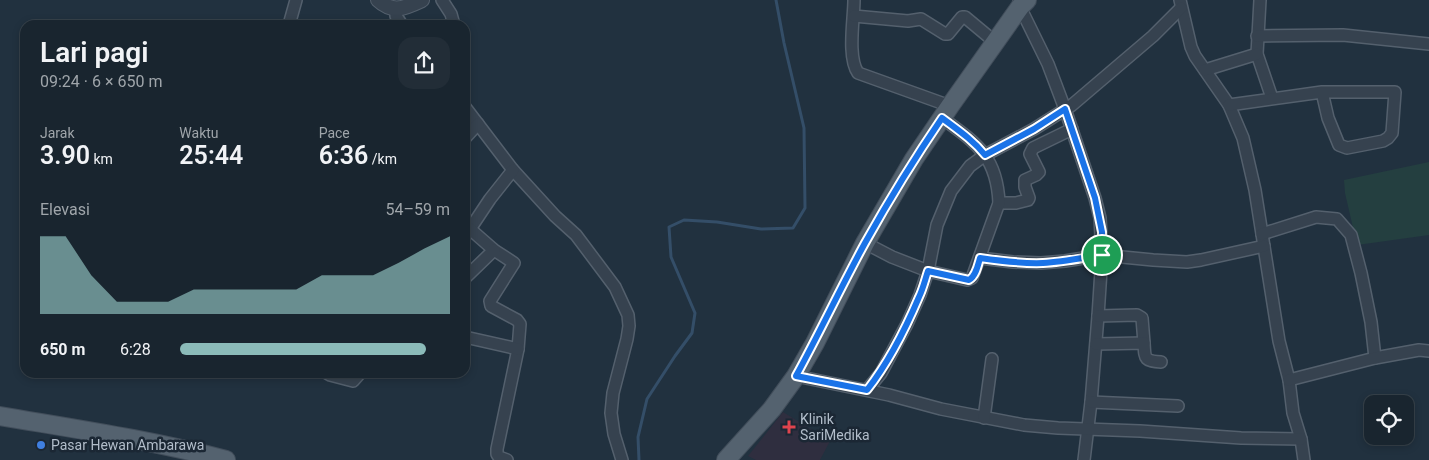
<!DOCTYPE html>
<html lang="id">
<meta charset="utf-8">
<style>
:root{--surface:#19252f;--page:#222d37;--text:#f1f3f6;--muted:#9fa5aa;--line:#37424b;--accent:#8bbbb9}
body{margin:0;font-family:Roboto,sans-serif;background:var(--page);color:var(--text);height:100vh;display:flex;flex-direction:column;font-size:19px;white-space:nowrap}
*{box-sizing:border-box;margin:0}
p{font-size:16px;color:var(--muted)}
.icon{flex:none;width:28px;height:28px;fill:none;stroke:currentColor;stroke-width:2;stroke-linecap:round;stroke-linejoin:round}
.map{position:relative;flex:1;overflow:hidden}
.panel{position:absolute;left:20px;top:20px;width:450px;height:358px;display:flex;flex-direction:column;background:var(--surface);border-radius:15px;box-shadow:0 2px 8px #0003,0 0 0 1px var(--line)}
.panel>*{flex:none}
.buttons{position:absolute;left:1364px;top:395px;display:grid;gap:10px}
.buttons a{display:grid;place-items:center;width:50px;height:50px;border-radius:10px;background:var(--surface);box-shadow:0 2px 8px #0003,0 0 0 1px var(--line);font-size:25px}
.pin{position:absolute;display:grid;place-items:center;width:42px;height:42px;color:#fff;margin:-21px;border:2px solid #fff;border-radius:50%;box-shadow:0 1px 5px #0007}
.round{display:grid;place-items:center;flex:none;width:52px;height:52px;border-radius:15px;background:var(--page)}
.summary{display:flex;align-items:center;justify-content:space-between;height:85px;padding:0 20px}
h1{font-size:28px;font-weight:600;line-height:38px}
.figures{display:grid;grid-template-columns:repeat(3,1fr);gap:8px;height:85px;padding:5px 20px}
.figures div{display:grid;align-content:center}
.figures b{font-size:25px;font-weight:600}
.figures small{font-size:14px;font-weight:400}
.figures p{font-size:14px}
.chart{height:140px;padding:10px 20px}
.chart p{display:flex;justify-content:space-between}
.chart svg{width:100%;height:90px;margin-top:5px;fill:var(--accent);opacity:.7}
ul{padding:0 20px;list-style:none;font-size:16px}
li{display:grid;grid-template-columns:80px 60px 1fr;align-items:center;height:38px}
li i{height:12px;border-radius:6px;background:var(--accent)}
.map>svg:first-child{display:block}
.medical{fill:#2f2e3f}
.green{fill:#243f40}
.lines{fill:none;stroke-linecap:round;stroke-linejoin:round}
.stream{stroke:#344e68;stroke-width:3}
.minor-casing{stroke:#54606d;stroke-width:14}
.tertiary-casing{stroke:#54606d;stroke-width:16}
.primary-casing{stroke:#424e5b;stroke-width:20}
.minor{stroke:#36424f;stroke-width:11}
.tertiary{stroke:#36424f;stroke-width:14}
.primary{stroke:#54626f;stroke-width:18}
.route-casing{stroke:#fff;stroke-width:10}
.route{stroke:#1a73e8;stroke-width:6}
.health-dot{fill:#e0444e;stroke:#1b2734;stroke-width:2}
.shop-dot{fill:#3f7fe0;stroke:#1b2734;stroke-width:2}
.labels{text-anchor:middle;stroke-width:5;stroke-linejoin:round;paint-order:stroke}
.poi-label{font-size:14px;fill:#b2bdca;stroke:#1b2734;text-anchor:start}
</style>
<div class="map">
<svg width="1429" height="460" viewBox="0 0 1429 460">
<rect width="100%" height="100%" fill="#21313f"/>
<path class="medical" d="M783 412 830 441 820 460H756L748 456Z"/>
<path class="green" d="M1429 162V235L1357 245 1345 193 1344 180Z"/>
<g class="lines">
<path class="stream" d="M639 460 638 437 647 399 675 356 692 333 695 313 671 257 669 227 684 220 717 222 761 229 793 228 805 208 804 128 784 43 776 0"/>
<defs>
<g id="minor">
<path d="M442 0 451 14 454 25"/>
<path d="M854 0C854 19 847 57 858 73L950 106"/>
<path d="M1180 0 1191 47 1195 56 1229 105 1243 138 1255 190 1279 341 1289 380 1293 413 1301 439 1304 460"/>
<path d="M1260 0 1257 54 1272 98"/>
<path d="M1019 2 1020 7 1048 64 1065 109 1095 198 1100 218 1102 255 1098 316 1091 402 1084 460"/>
<path d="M396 9V16L402 25"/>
<path d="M854 16 908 21 921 19 945 34H948L962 17H965L995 42"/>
<path d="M289 25 296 0"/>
<path d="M1257 36 1343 35 1429 44"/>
<path d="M1205 70 1257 54"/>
<path d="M1229 105 1322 92H1395L1392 133 1388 138 1383 141 1347 148 1339 145 1328 118 1322 92"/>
<path d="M465 107 513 170 555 216 576 235 615 287 628 315 629 326 627 339 613 393 611 413 614 434 622 460"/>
<path d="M465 138 478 124"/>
<path d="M999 203H1016L1028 200 1029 198 1025 187V180L1036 175 1039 172 1030 154 1033 148 1072 129"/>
<path d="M465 226 470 229 490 199 513 170"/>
<path d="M470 229 494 250 514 263 490 301 491 306 517 320 520 324 518 349 497 449V454L499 457 507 460"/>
<path d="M1262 234 1316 217 1337 219 1351 235 1361 273 1371 322 1375 358"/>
<path d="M865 243 892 257 928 271 967 280 972 278 999 203C997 156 976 143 942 118"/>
<path d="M980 258 1013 262 1041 263 1065 261 1102 255 1153 260 1187 262 1201 260 1264 246"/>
<path d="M465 278 494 250"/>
<path d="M1098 316 1137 315 1142 318 1144 343"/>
<path d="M465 337 518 349"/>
<path d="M1096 344 1144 343C1145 359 1144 361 1161 362"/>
<path d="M325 372 330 375 353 381 361 372"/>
<path d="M796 376 889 395 941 409 1024 425 1058 428 1140 431 1241 438 1301 439"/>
<path d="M1289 380 1375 358 1419 350 1429 351"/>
<path d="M867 390 881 373 907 324 920 295 928 271 937 225 951 191 970 166 985 155 1034 129 1072 105 1153 36 1181 8"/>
<path d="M1091 402 1178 406"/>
<path d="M984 418 992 359"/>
</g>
<path id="tertiary" d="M378 0C393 14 405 8 422 0"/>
<g id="primary">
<path d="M0 416C76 429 152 440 226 460"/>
<path d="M726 460 772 409 796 376 815 343 865 243 914 159 950 106 1020 7 1027 0"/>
</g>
</defs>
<use href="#minor" class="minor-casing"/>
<use href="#tertiary" class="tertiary-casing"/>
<use href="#primary" class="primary-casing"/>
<use href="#minor" class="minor"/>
<use href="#tertiary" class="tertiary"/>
<use href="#primary" class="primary"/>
</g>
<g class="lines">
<defs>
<path id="route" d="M1065 109 1095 198 1102 232V255C1082 258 1063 262 1043 263 1022 264 1001 261 980 258 978 265 976 276 969 280L928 271C925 280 923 289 919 297 905 330 889 362 867 390L796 376C820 332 841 287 865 243 889 200 914 159 942 118 958 130 973 140 985 155L1034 129Z"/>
</defs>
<use href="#route" class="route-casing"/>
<use href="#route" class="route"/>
</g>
<path class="health-dot" d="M786.5 419.5h5v5h5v5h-5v5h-5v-5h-5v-5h5z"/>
<circle class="shop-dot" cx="41" cy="445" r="5"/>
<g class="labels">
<g class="poi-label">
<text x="800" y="424">Klinik<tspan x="800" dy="16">SariMedika</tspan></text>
<text x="51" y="450">Pasar Hewan Ambarawa</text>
</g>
</g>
</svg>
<div class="buttons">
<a><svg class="icon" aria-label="locate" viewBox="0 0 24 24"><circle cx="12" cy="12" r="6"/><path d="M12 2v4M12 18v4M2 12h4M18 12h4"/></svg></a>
</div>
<div class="pin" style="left:1102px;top:255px;background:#1e9e55"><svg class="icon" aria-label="arrive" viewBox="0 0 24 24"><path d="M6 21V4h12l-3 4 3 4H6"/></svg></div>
<section class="panel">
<div class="summary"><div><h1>Lari pagi</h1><p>09:24 · 6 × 650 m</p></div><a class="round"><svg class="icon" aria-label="share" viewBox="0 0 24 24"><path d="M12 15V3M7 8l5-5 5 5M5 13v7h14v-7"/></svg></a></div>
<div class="figures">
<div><p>Jarak</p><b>3.90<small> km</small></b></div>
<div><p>Waktu</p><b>25:44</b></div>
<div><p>Pace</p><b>6:36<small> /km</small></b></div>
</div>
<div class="chart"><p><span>Elevasi</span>54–59 m</p>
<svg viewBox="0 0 160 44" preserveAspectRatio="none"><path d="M0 44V6L10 6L20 25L30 38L40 38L50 38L60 32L70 32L80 32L90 32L100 32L110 25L120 25L130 25L140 19L150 12L160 6V44z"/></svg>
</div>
<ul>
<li><b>650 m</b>6:28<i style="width:91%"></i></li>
</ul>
</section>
</div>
